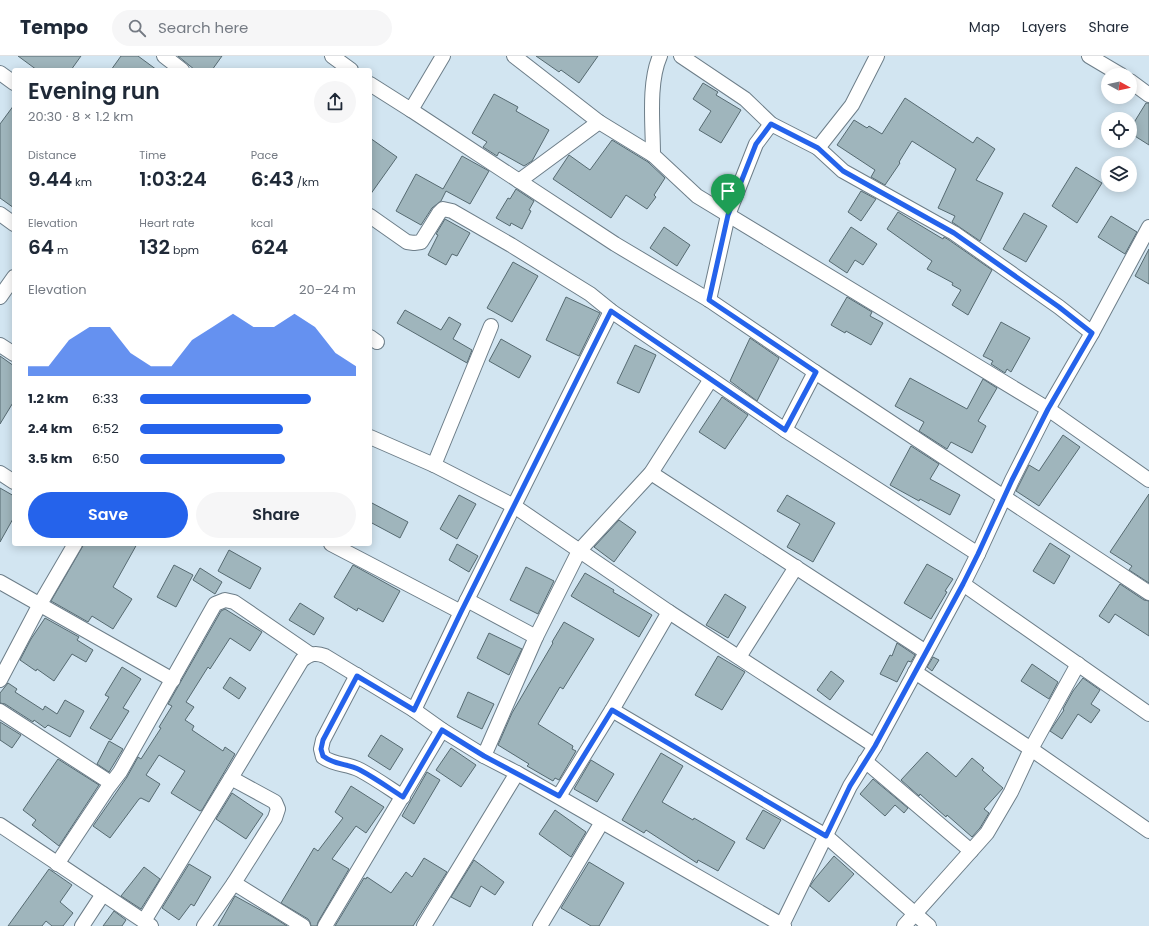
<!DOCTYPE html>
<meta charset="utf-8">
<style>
:root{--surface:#fff;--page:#f6f6f7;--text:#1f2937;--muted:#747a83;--line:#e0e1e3;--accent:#2563eb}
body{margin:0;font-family:Poppins,sans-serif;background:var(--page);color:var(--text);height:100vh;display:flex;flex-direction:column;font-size:15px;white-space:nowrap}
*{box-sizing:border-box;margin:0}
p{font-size:13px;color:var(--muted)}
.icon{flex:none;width:22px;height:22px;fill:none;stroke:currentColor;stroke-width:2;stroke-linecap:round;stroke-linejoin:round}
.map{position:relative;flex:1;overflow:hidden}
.panel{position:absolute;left:12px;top:12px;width:360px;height:478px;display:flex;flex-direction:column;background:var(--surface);border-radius:4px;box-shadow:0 2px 10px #0003}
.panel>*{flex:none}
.needle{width:26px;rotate:98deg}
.fabs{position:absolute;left:1101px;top:12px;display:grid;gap:8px}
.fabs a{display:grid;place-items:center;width:36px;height:36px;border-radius:50%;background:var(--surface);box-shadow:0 2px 10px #0003;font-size:20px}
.pin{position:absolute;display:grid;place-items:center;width:34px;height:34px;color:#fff;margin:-41px -17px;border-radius:50% 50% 50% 0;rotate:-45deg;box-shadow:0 0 4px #0007}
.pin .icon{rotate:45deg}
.round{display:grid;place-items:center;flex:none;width:42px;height:42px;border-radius:21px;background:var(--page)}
.head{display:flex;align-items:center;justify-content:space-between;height:68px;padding:0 16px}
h1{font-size:22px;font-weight:600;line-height:30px}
.stats{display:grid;grid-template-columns:repeat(3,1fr);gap:6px;height:68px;padding:4px 16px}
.stats div{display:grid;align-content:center}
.stats b{font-size:20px;font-weight:600}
.stats small{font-size:11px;font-weight:400}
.stats p{font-size:11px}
.chart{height:112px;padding:8px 16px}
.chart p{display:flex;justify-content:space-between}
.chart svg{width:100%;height:72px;margin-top:4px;fill:var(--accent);opacity:.7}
.action{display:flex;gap:8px;margin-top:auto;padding:8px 16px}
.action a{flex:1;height:46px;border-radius:24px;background:var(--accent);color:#fff;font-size:16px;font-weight:600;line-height:46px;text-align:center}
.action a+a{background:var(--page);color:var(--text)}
ul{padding:0 16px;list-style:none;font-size:13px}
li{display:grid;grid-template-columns:64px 48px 1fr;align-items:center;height:30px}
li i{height:10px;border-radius:5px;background:var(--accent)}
header{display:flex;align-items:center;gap:24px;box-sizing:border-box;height:56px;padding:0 20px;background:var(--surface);border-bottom:1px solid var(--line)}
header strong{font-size:19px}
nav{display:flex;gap:22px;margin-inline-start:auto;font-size:14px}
.search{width:280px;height:36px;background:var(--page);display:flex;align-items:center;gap:10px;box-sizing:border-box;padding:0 14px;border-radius:22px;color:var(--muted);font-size:15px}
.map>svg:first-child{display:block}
.building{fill:#9fb5bc;stroke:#566a71}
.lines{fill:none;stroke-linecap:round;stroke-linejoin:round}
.street-casing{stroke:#6d7e89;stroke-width:16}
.street{stroke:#fff;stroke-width:14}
.route-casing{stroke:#fff;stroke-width:8}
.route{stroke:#2563eb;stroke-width:5}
</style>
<header>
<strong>Tempo</strong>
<div class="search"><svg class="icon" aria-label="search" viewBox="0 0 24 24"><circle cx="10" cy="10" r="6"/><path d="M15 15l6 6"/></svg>Search here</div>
<nav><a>Map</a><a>Layers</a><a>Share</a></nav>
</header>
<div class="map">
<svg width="1149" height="870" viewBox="0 0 1149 870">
<rect width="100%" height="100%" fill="#d2e5f1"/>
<g class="building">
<path d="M18 0H81L71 14H37Z"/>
<path d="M121 0H138L157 14H111Z"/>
<path d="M178 0H222L212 14H195Z"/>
<path d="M536 0H598L579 27 561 14 559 16Z"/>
<path d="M703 27 718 36 716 39 741 54 721 87 699 74 711 55 693 43Z"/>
<path d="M494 38 518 51 516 55 549 74 532 105 524 110 499 96 497 100 483 91 487 86 472 77Z"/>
<path d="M905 42 973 87 977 81 995 93 976 124 1003 137 980 185 952 166 955 160 938 152 956 113 912 85 899 106 900 107 885 129 871 121 875 114 837 89 854 64 867 72 869 70 882 78Z"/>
<path d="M1146 47H1149V89L1130 77V73Z"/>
<path d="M14 49V152L0 142V68Z"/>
<path d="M370 82 397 101 370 139Z"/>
<path d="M612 84 648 106 665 122 654 139 656 141 647 153 626 139 611 162 553 123 569 99 590 114Z"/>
<path d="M462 100 489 115 470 148 446 135 441 145 432 152 421 169 396 155 416 118 443 133Z"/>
<path d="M1076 111 1102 127 1077 167 1052 150Z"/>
<path d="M516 133 534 145 529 154 531 155 522 173 511 167 510 170 496 162 508 142 510 143Z"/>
<path d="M861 135 876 143 861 165 848 156Z"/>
<path d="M898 156 943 183 944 181 949 184 992 214 968 259 952 249 961 234 952 229 953 227 927 213 932 205 887 173Z"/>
<path d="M1024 157 1047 170 1026 206 1003 193Z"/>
<path d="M1111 160 1137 176 1125 198 1098 181Z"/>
<path d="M445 163 470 177 457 200 452 198 446 209 428 199 438 179 436 178Z"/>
<path d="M664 171 690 189 677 210 650 192Z"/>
<path d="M851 171 877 188 863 209 855 204 847 217 829 205Z"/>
<path d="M1149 193V228L1135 220Z"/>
<path d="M513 206 538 220 512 266 487 252Z"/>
<path d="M566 241 600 257 579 300 546 284Z"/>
<path d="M847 241 872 256 870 260 883 267 871 289 846 275 845 277 831 269Z"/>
<path d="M405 254 441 274 449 261 461 268 453 283 472 294 467 307 397 267Z"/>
<path d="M1001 266 1030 282 1011 316 1007 313 1005 317 991 308 993 305 983 300Z"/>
<path d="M750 282 779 302 757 345 730 325Z"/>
<path d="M501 283 531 300 519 322 489 305Z"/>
<path d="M635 289 656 299 639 337 617 327Z"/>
<path d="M0 300 14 310V345L0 368Z"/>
<path d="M910 322 967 353 983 323 997 332 978 365 986 370 972 397 951 386 947 393 919 375 924 366 895 350Z"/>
<path d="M722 341 748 359 725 393 699 376Z"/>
<path d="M1063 379 1080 391 1039 450 1016 435 1029 409 1039 415Z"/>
<path d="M911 390 939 408 930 423 960 439 950 459 920 443 919 445 890 429Z"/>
<path d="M0 432 14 440V461L0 486Z"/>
<path d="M1149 438V527L1129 514 1132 510 1110 496Z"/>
<path d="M459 439 476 448 457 483 440 473Z"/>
<path d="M787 439 835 467 813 506 787 491 800 468 777 455Z"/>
<path d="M370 446 408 466 400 482 370 466Z"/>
<path d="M619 464 636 476 614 506 594 491Z"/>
<path d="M1050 487 1070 500 1054 528 1033 515Z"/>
<path d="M84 488H137L113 531 132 543 113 573 92 560 88 566 51 545Z"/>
<path d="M457 488 478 500 469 516 449 504Z"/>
<path d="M229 494 261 512 250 533 218 515Z"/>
<path d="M927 508 953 523 945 535 947 536 931 563 904 547Z"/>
<path d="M174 509 193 519 176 551 157 541Z"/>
<path d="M353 509 400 535 383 566 358 552 357 555 334 541Z"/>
<path d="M526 511 554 525 538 558 510 544Z"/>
<path d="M200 512 222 526 215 538 193 524Z"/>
<path d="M585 517 614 534 613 536 652 559 639 581 571 540Z"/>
<path d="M1120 528 1144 544 1149 545V580L1115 558 1109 567 1099 560Z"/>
<path d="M725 538 746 551 728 582 706 569Z"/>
<path d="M300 547 324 562 314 579 289 564Z"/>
<path d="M225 553 262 576 250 595 230 582 210 613 208 611 186 646 194 651 185 664 194 670 192 674 223 695 225 691 235 698 202 754 200 755 171 737 185 715 159 699 146 719 160 728 149 746 141 742 139 743 110 782 93 770 127 721 138 701 141 703 161 672 159 671 172 650 168 648 221 555Z"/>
<path d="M45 562 79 581 77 584 93 594 86 606 72 598 54 625 37 613 36 615 20 604 31 583Z"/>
<path d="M564 566 594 583 563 633 560 631 538 668 573 690 572 693 576 695 559 724 555 722 553 725 527 710 529 708 498 689 512 657 553 587 552 586Z"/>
<path d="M489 577 522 593 509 619 477 602Z"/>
<path d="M897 587 915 599 911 606 908 605 897 626 880 618 890 599 892 600Z"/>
<path d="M718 600 745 616 722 654 695 639Z"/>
<path d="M933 601 939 604 932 615 927 611Z"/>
<path d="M1032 608 1058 626 1049 643 1021 625Z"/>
<path d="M122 611 141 623 123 652 129 655 111 684 90 672 109 641 105 639Z"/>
<path d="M831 615 844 625 830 644 817 634Z"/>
<path d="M230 621 246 632 239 643 223 632Z"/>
<path d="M1083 622 1100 634 1091 648 1100 654 1091 667 1078 658 1062 683 1050 675 1064 654 1063 653 1073 635Z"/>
<path d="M8 627 17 633 15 636 43 654 45 650 57 658 65 644 84 655 70 681 48 669 45 672 34 664 33 666 5 648 0 647V637Z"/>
<path d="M468 636 494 648 482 673 457 661Z"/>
<path d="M0 666 21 679 12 692 0 684Z"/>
<path d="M381 679 403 693 390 714 368 700Z"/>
<path d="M109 685 123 693 109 716 97 708Z"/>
<path d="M451 692 476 709 461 731 436 714Z"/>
<path d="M927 696 956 721 972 702 984 712 982 714 1003 732 984 753 989 757 980 772 972 781 947 759 946 761 920 738 919 740 901 724Z"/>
<path d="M661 697 683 710 662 746 693 764 694 762 735 786 718 815 698 804 697 807 646 774 644 777 622 764Z"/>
<path d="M58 703 99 729 59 790 32 769 36 764 23 754Z"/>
<path d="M591 704 614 718 597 746 574 733Z"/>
<path d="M427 716 440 724 414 768 402 760Z"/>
<path d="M873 723 908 752 904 757 895 749 885 760 860 738Z"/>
<path d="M351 730 384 751 366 777 356 770 332 803 349 813 318 866 317 870H311L310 866 308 863 281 847 314 792 318 795 343 762 335 756Z"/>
<path d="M232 737 263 758 246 783 216 763Z"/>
<path d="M555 754 586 776 571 801 539 778Z"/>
<path d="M763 754 781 764 764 793 746 783Z"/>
<path d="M834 800 854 818 829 846 810 830 814 824Z"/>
<path d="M424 802 447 816 413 870H335L364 822 366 823 367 821 391 837 406 816 412 821Z"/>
<path d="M474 804 504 826 495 839 481 830 470 851 451 841Z"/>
<path d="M589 806 624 827 599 870H591L561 852Z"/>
<path d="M189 808 211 821 194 850 191 848 179 864 162 852Z"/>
<path d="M144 811 160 823 141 853 121 840Z"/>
<path d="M49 813 72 829 60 846 73 857 63 870H52L46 865 42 870H8Z"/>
<path d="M235 840 273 861 287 870H218Z"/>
<path d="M114 855 126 864 122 870H103Z"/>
</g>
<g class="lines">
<defs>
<g id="street">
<path d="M164 0 182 14"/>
<path d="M332 0 351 14"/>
<path d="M514 0 599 66 653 99 697 140 1048 353 1149 424"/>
<path d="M681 0 745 43 771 68"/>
<path d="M1089 0 1121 19"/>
<path d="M0 17 14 27"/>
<path d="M1130 25 1149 39"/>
<path d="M370 28 411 54 443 0"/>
<path d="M411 54 615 188 709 244 815 316 785 374 711 323"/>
<path d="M653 99C653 69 648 27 660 0"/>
<path d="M519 125 599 66"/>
<path d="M0 158 14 168"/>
<path d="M370 160 407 186 414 187 421 186 439 157 443 153 452 155 511 189 590 238 611 255 711 323 651 417 579 495 536 581 484 700"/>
<path d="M0 241 14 221"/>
<path d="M709 244 728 159 756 88 771 68 818 92"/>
<path d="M1092 277 1149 171"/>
<path d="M370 281 377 286"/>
<path d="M0 289 14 298"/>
<path d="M815 316 1149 537"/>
<path d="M785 374 978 498"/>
<path d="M370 381 434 409 514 450 669 556 875 690"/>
<path d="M434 409 491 270"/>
<path d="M0 417 14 426"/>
<path d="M651 417 926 596"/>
<path d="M331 488 461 556 414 654 442 674"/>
<path d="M0 526 173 624"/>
<path d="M963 528 1149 658"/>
<path d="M467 544 536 581"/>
<path d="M461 556 611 255"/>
<path d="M739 601 796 511"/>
<path d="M915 616 1031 693 1149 775"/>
<path d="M357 619 323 684 321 693 323 701C336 710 347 707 360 714 375 722 389 732 403 741"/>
<path d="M0 624 40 548 75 488"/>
<path d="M612 654 826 780 929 870"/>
<path d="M0 655 111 727"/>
<path d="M865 705 971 795"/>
<path d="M517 717 782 869"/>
<path d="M231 722 302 604C310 598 315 596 325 600L414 654"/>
<path d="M559 740 612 654 669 556"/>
<path d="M0 769 151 870"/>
<path d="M57 808 107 733 120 716 215 548 225 544 234 546 310 598"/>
<path d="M144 865 231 722 275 746 278 753 275 762 234 827 303 870"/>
<path d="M82 870 103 838"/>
<path d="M204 870 234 827"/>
<path d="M325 870 442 674 484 700 517 717 424 870"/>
<path d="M540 870 602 766"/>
<path d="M784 870 782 869 850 730 875 690 963 528 978 498 1012 424 1048 353 1092 277 1059 251 954 177 843 115 818 92 852 49 877 0"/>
<path d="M904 870 987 777 1011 736 1031 693 1078 608"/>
</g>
</defs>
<use href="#street" class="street-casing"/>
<use href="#street" class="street"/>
</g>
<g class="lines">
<defs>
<path id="route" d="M771 68 818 92 843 115 954 177 1059 251 1092 277 1048 353 1012 424 978 498 963 528 875 690 850 730 826 780 612 654 559 740 484 700 442 674 403 741C389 732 375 722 360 714 347 707 336 710 323 700L321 693 323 684 357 620 414 654 461 556 611 255 785 374 816 316 709 244 728 159 756 88Z"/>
</defs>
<use href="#route" class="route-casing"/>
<use href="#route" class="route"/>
</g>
</svg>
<div class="fabs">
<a><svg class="needle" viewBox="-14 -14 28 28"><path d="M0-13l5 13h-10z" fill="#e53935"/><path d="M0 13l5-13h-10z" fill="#747a83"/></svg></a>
<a><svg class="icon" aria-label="locate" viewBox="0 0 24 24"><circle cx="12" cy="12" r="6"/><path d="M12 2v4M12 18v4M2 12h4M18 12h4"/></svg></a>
<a><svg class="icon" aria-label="layers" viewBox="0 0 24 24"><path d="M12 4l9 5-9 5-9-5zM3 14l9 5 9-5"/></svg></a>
</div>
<div class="pin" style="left:728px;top:159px;background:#1e9e55"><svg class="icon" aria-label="arrive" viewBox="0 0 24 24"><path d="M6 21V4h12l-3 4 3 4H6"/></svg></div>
<section class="panel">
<div class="head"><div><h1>Evening run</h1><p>20:30 · 8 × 1.2 km</p></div><a class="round"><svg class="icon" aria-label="share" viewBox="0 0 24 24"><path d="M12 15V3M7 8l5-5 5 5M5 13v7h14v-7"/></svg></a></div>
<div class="stats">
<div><p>Distance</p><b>9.44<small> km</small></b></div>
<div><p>Time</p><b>1:03:24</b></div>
<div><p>Pace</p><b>6:43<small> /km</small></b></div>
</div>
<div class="stats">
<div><p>Elevation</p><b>64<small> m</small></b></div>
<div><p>Heart rate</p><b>132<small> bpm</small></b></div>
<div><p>kcal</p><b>624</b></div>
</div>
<div class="chart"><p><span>Elevation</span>20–24 m</p>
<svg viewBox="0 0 160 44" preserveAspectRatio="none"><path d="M0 44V38L10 38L20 22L30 14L40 14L50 30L60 38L70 38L80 22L90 14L100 6L110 14L120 14L130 6L140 14L150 30L160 38V44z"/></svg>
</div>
<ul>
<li><b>1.2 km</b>6:33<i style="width:79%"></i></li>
<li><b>2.4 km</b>6:52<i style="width:66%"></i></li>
<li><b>3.5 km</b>6:50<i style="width:67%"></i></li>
</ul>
<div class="action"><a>Save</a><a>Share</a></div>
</section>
</div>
